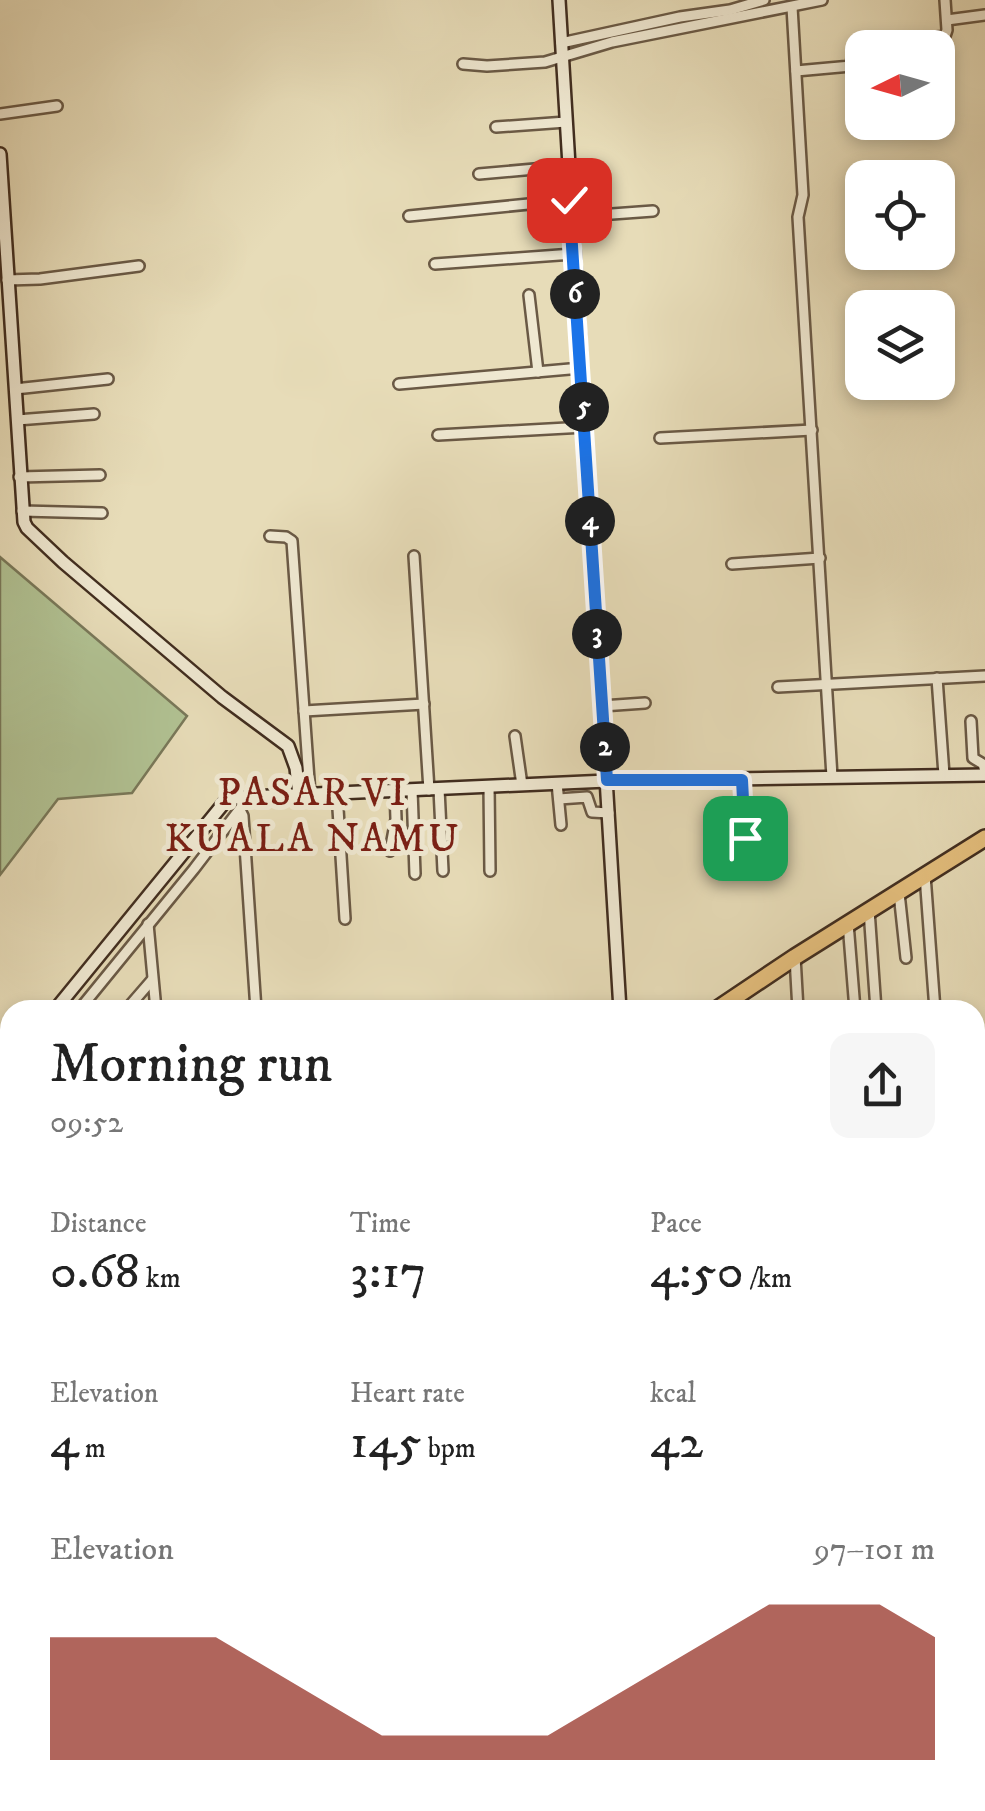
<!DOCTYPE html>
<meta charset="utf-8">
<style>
:root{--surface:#fff;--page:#f6f6f6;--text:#222;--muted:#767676;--accent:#8f2418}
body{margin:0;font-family:"IM FELL DW Pica",serif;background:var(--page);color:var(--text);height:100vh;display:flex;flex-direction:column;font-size:38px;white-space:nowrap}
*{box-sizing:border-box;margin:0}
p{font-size:32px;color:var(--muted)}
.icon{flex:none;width:55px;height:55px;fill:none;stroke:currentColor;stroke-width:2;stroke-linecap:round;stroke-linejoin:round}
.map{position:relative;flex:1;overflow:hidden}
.panel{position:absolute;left:0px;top:1000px;width:985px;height:812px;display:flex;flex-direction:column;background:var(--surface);border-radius:30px 30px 0 0;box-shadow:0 5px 15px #0003}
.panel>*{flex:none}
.needle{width:65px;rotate:265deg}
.buttons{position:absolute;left:845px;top:30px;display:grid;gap:20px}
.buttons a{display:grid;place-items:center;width:110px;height:110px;border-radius:20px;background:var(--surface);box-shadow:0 5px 15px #0003;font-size:50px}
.pin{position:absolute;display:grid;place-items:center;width:85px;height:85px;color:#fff;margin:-42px;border-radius:20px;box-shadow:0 5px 15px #0006}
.km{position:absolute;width:50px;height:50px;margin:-25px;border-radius:50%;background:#222;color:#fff;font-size:28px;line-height:50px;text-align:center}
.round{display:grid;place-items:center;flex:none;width:105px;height:105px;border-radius:20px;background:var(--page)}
.headline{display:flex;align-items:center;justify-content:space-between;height:170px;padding:0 50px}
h1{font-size:55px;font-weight:600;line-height:75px}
.stats{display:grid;grid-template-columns:repeat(3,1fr);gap:15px;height:170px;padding:10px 50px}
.stats div{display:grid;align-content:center}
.stats b{font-size:50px;font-weight:600}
.stats small{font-size:28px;font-weight:400}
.stats p{font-size:28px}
.chart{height:280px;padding:20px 50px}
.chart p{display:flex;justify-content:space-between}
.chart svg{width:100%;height:180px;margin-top:10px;fill:var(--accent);opacity:.7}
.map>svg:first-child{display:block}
.green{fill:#b1c293;stroke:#797859;stroke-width:2.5}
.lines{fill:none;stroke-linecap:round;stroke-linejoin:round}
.street-casing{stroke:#6a5945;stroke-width:14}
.secondary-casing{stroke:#412d1f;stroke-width:16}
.highway-casing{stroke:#412d1f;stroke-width:20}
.street{stroke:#efe8d1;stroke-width:9}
.secondary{stroke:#efe8d1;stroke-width:11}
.highway{stroke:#e4be7c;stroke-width:15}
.rail-casing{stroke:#412d1f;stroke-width:6}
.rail{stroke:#efe8d1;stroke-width:2.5;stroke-dasharray:8;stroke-linecap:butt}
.route-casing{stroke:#fff;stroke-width:20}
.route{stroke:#1a73e8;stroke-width:12}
.labels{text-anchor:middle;stroke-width:10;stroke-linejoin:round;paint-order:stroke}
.quarter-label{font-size:40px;letter-spacing:2.5px;fill:#7a1f14;stroke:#efe8d1}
</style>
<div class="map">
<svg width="985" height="1811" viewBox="0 0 985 1811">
<rect width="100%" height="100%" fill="#e7dcb8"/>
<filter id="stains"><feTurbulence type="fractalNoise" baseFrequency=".002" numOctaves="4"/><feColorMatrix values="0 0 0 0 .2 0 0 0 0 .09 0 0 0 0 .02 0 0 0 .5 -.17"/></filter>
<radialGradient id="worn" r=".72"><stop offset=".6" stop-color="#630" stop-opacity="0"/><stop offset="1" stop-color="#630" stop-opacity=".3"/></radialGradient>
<path class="green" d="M0 557 187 716 132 793 58 799 0 875Z"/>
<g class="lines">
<defs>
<g id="street">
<path d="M792 7 803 195 798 217 832 777"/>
<path d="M947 20 985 15"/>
<path d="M561 43 680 17 730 10 764 0"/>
<path d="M463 64 487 66 545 62 612 42 822 0"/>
<path d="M796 71 851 66 853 50 857 47 945 36 947 30 945 0"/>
<path d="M0 114 57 106"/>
<path d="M496 127 566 122"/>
<path d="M479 174 568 166"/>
<path d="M409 216 569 200"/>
<path d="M571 217 653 211"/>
<path d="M435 264 573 254"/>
<path d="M7 280 40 279 139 266"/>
<path d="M529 295 538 372"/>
<path d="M399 384 581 368"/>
<path d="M15 389 108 379"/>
<path d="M17 420 94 414"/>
<path d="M438 435 585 427"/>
<path d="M660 438 812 430"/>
<path d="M19 477 100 475"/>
<path d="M22 511 102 513"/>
<path d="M270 536 286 537 292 541 310 794"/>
<path d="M414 556 429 790"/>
<path d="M732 564 820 558"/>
<path d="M937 678 944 775"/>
<path d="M778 687 985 676"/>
<path d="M602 706 645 703"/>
<path d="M304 711 424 704"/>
<path d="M971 721 973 758 983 764 985 771"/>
<path d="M515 736 522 785"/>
<path d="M742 780 745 839"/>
<path d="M557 783 561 825"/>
<path d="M489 786 490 871"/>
<path d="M439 789 443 871"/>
<path d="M412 790 415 874"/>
<path d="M337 793 345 919"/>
<path d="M559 799 587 797 592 812 609 813"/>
<path d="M240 810 243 816 256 1010"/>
<path d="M390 851 396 819 395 791"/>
<path d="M925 875 935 1010"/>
<path d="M899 893 906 958"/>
<path d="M869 910 876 1010"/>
<path d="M848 923 855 1010"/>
<path d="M148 924 156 1010"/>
<path d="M795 957 798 1010"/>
<path d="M79 1010 194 869 249 797"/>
<path d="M126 1010 152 980"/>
<path d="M2 1245 10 1258"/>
<path d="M975 1252 985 1245"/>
<path d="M0 1302 10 1293"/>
<path d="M0 1559H10"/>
<path d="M0 1584H10"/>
<path d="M479 1802 484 1811"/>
<path d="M532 1802 538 1811"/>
<path d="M662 1811 673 1803"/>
</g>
<g id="secondary">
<path d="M559 0 620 1010"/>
<path d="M0 154 24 522 27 528 63 562 222 697 288 746 296 768 299 795"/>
<path d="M55 1010 228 798 607 781 985 775"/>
<path d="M0 1076 10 1064"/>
</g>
<g id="highway">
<path d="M716 1010 795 957 985 838"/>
<path d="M0 1652 10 1635"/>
</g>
</defs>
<use href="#street" class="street-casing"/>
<use href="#secondary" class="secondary-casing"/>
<use href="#highway" class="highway-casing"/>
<use href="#street" class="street"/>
<use href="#secondary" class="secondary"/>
<use href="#highway" class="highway"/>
<defs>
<g id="rail">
<path d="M975 1209 985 1202"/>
<path d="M184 1811 195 1802"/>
</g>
</defs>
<use href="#rail" class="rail-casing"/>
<use href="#rail" class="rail"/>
</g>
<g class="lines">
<defs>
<path id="route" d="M569 200 607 780H742L745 838"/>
</defs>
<use href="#route" class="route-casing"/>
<use href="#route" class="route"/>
</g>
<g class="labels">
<g class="quarter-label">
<text x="313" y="805">PASAR VI<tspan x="313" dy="46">KUALA NAMU</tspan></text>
</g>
</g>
<rect width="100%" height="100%" filter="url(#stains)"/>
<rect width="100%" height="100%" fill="url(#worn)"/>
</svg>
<div class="buttons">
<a><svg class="needle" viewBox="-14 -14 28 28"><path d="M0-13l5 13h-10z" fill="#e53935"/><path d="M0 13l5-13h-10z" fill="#767676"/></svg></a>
<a><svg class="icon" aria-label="locate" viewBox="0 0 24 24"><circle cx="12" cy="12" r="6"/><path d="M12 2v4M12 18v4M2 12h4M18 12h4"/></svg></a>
<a><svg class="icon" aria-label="layers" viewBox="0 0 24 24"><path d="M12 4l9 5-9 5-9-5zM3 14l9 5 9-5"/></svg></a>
</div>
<div class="pin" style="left:745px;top:838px;background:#1e9e55"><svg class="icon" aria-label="arrive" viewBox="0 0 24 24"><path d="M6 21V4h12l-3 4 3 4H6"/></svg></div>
<div class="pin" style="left:569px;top:200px;background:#d93025"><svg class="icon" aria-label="check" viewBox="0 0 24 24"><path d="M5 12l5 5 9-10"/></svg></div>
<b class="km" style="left:605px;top:747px">2</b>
<b class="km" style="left:597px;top:634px">3</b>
<b class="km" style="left:590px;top:521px">4</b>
<b class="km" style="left:584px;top:407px">5</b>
<b class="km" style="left:575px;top:294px">6</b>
<section class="panel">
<div class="headline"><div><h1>Morning run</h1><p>09:52</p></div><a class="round"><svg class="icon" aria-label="share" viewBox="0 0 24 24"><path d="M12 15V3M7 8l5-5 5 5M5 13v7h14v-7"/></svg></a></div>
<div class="stats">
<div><p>Distance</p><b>0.68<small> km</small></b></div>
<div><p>Time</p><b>3:17</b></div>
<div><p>Pace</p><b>4:50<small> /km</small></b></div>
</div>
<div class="stats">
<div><p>Elevation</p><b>4<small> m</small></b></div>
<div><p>Heart rate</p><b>145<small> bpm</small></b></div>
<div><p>kcal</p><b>42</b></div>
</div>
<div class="chart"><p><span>Elevation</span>97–101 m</p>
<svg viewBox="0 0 160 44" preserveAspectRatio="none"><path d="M0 44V14L10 14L20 14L30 14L40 22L50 30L60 38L70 38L80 38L90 38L100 30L110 22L120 14L130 6L140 6L150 6L160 14V44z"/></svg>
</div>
</section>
</div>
